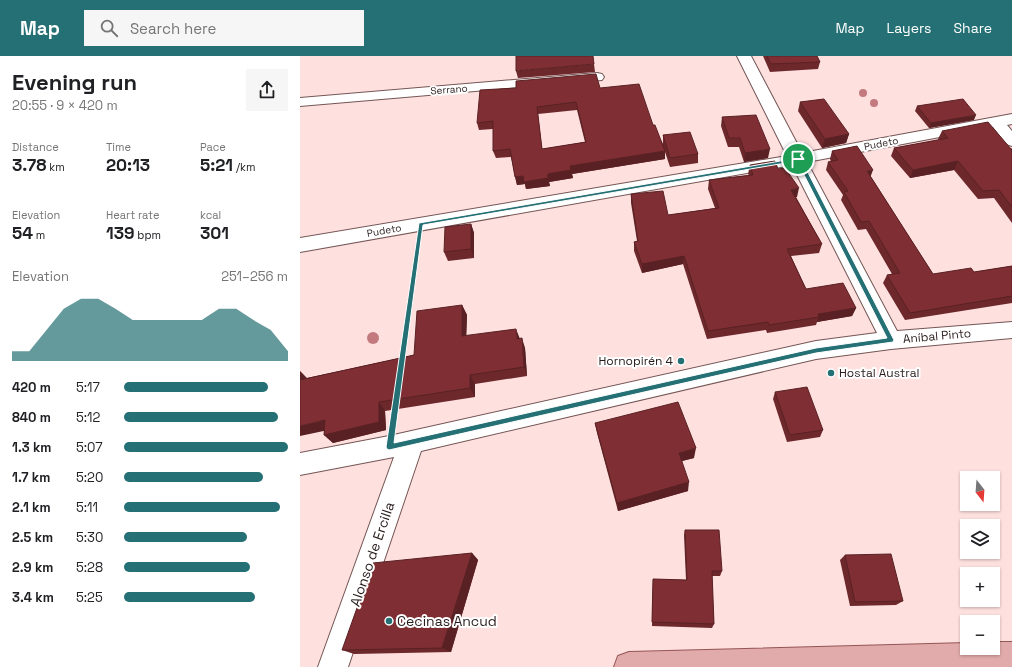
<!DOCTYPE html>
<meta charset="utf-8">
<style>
:root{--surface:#fff;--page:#f6f6f6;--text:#202124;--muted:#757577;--accent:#257074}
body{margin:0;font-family:"Space Grotesk",sans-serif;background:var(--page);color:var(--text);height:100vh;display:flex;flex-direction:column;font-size:15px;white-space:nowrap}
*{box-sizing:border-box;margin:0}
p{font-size:13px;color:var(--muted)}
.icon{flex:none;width:22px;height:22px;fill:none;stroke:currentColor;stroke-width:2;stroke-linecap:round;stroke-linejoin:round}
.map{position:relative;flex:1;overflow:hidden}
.details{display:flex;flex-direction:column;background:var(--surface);width:300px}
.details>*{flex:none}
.needle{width:26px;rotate:163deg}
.tools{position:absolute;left:660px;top:415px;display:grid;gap:8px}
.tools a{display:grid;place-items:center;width:40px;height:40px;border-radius:0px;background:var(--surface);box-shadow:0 1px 3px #0004;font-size:20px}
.pin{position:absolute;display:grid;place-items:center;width:34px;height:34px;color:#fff;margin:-17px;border:2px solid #fff;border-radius:50%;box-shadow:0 1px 4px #0007}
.round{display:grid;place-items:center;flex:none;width:42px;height:42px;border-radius:0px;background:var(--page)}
.overview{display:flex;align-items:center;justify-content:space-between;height:68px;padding:0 12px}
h1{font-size:22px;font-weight:700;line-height:30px}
.figures{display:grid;grid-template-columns:repeat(3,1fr);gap:6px;height:68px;padding:4px 12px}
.figures div{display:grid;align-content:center}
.figures b{font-size:17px;font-weight:700}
.figures small{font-size:11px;font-weight:400}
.figures p{font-size:11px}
.chart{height:112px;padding:8px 12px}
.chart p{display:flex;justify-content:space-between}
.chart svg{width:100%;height:72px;margin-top:4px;fill:var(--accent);opacity:.7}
ul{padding:0 12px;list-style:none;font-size:13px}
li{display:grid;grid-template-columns:64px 48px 1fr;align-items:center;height:30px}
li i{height:10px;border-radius:5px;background:var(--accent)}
header{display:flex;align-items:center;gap:24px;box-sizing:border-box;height:56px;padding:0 20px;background:var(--accent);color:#fff}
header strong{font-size:19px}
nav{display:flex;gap:22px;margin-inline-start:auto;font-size:14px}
.search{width:280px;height:36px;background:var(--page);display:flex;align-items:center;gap:10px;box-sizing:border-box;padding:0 14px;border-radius:0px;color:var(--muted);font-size:15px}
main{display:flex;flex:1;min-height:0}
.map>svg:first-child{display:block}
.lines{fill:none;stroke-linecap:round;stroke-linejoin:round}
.minor-casing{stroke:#745655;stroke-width:2}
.major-casing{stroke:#945555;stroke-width:2}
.path-far1{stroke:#baa1a1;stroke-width:2.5;stroke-dasharray:3.5 2;stroke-linecap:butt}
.path{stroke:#baa1a1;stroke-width:3;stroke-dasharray:5 2.5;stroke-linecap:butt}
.minor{fill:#fff;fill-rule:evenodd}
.major{fill:#e2abab;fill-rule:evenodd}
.tree{fill:#c37a7f}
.wall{fill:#6d282c;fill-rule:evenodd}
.shaded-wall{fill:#592124}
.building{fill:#7f2f33;stroke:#592124;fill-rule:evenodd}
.route{fill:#257074;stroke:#fff;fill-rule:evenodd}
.poi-dot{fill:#257074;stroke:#fff;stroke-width:1.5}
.labels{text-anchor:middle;stroke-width:4;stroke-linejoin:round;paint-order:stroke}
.far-street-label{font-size:10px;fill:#291c1c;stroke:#fff}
.street-label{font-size:12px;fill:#291c1c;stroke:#fff}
.poi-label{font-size:12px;fill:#291c1c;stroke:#fff;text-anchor:end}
.near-street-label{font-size:14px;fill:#291c1c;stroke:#fff}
.near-poi-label{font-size:14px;fill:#291c1c;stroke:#fff;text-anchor:start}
</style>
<header>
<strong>Map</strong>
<div class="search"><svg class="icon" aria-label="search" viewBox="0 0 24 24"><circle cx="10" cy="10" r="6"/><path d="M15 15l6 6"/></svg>Search here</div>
<nav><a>Map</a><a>Layers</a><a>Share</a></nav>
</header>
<main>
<section class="details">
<div class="overview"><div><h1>Evening run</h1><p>20:55 · 9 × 420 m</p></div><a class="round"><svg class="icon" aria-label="share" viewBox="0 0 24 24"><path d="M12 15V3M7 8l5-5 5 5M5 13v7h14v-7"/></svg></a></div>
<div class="figures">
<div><p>Distance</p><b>3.78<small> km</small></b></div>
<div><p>Time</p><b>20:13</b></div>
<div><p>Pace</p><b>5:21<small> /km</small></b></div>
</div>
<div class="figures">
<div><p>Elevation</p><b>54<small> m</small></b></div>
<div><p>Heart rate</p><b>139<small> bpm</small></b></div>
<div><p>kcal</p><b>301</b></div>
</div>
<div class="chart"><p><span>Elevation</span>251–256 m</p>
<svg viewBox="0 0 160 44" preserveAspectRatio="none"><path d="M0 44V38L10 38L20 25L30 12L40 6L50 6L60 12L70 19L80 19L90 19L100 19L110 19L120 12L130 12L140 19L150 25L160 38V44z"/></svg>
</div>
<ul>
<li><b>420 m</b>5:17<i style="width:88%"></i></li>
<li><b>840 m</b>5:12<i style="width:94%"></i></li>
<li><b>1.3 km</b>5:07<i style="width:100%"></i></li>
<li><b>1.7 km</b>5:20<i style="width:85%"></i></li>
<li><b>2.1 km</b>5:11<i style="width:95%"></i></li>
<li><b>2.5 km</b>5:30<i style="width:75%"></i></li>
<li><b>2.9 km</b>5:28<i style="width:77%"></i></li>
<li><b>3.4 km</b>5:25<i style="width:80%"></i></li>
</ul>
</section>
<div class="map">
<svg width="712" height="611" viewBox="0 0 712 611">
<rect width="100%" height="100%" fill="#fee0df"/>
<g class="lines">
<defs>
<g id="minor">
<path d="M437 0H451L502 97 712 58V68L707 69 712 75V90L706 88 693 71 507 106 597 275 712 266V282L591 293 516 303 121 395 48 611H18L94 401 0 419V397L89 380 516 285 577 277 492 109 0 196V182L487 100Z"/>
<path d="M297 17 302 18 304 21 302 24 0 50V42Z"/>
</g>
<path id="major" d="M693 586H712V611H314L318 600 329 596 667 587V592H693Z"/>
</defs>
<use href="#minor" class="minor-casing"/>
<use href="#major" class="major-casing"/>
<g class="path-far1">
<path d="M102 303 118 188"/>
<path d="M95 352V350"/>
</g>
<path class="path" d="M93 365 95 351"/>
<use href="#minor" class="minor"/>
<use href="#major" class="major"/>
</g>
<g class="tree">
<circle cx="563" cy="37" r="4"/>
<circle cx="574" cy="47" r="4"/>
<circle cx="73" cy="282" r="6"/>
</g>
<g class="wall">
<path d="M463 0H517L520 6 518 13 470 16Z"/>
<path d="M294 8 295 16 218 22 216 15Z"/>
<path d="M300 32 353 69 363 88V79L398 98V107L370 111 365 96V103L272 118 273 122 249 126 250 130 226 133 225 128 217 129 211 101 196 102 193 95V73L179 74 177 67ZM277 54 285 86 242 93 238 58Z"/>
<path d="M500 46 549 78 546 87 522 92 498 55Z"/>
<path d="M617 50 674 64 629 72 615 55Z"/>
<path d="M422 61 468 102 444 106 439 91H428L421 70Z"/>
<path d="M642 75 712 93V167L694 142 678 143 654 114 610 122 591 100 594 92 639 84 638 83Z"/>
<path d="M532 95 571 121 633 218 674 216 712 210V247L605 264 583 227 587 219 592 218 566 173 558 174 541 144 543 139 526 114 528 106H531L530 103Z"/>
<path d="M450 109 478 113 497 141H496L522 188 519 197 491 200 506 233 556 252 552 260 517 266 516 269 467 277 466 274 407 283 383 208 342 217 334 195V186L337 185 331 147V138L368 159 415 152 408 133 409 124 449 119 448 118Z"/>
<path d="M171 168 174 177V202L148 205 144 196Z"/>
<path d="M162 249 167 259 166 280 220 283 225 292 227 320 175 328V341L85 355 86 374 33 387 24 379V375L0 315 7 322 114 299Z"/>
<path d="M475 336 523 374 520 381 487 386 473 343Z"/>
<path d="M295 367 394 402 382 405 388 435 318 455 297 377Z"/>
<path d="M385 474 422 515 420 520H412L414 568 412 572 352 570 353 523 386 524 384 479Z"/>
<path d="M172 497 178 504 151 596 54 598 42 594Z"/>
<path d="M545 499 603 545 596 549 550 550 540 504Z"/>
</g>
<g class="shaded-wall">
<path d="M676 59 674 64 629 72 631 67Z"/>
<path d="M549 78 546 87 522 92 525 83Z"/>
<path d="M470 93 468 102 444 106 445 97Z"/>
<path d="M365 95V103L272 118 273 122 249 126 250 130 226 133 225 128 217 129 215 121 248 118 270 110Z"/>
<path d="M658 105 654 114 610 122 613 114Z"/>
<path d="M573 114 570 122 567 115Z"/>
<path d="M499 132 497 141 489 143 491 134Z"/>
<path d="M171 168 174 177V202L171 193Z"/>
<path d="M384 200 383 208 342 217V208Z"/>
<path d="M162 249 167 259 166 290 162 280Z"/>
<path d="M556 252 552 260 517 266 519 261 518 258Z"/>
<path d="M216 273 220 283V293L217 283Z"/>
<path d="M222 282 225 292 227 320 224 311Z"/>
<path d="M0 315 8 324 0 325Z"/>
<path d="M170 319 175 328V341L170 332Z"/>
<path d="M79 346 85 355 86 374 33 387 24 379Z"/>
<path d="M25 364 33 373 0 380V370Z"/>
<path d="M396 392 394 402 378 406 379 397Z"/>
<path d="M389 426 388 435 318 455 317 447Z"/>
<path d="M172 497 178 504 151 596 142 592Z"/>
</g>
<g class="building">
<path d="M216 0H293L294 8 216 15Z"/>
<path d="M467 0H517L520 6 471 8Z"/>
<path d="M296 18 300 32 339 28 353 69H355L365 95 270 110 271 114 248 118V122L224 126 223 120 215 121 210 93 193 95V65L177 67 180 34 216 32V25ZM276 46 286 86 242 93 237 51Z"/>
<path d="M524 43 549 78 525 83 500 46Z"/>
<path d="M663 43 676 59 631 67 617 50Z"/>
<path d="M456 59 470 93 445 97 440 82H429L422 61Z"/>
<path d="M688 66 711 93H712V151L699 134 683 135 658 105 613 114 594 92 648 82 642 75Z"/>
<path d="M390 76 398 98 370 102 363 79Z"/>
<path d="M557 90 573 114 567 115 633 218 671 212 674 216 712 210V240L610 257 587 219 600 217 569 165 561 166 544 136 548 135 528 106 538 104 532 95Z"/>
<path d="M475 105 478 113 485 112 499 132 491 134 522 188 487 193 506 233 543 227 556 252 518 258 519 261 469 269 468 266 408 275 384 200 342 208 334 186 338 185 331 138 363 135 368 159 419 152 409 124 453 119 450 109Z"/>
<path d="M171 168V193L144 196 145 171Z"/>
<path d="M162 249V280L216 273 217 283 222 282 224 311 170 319V332L79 346V366L24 379 25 364 0 370V324L114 299 117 255Z"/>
<path d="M507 331 523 374 490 379 475 336Z"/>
<path d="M378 346 396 392 379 397 389 426 317 447 295 367Z"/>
<path d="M385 474H419L422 515H412L414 568 352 566 353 523 387 524Z"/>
<path d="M172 497 142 592 42 594 73 507Z"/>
<path d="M591 498 603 545 555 546 545 499Z"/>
</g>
<path class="route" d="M498 102 501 103 594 284 593 286 516 297 89 394 87 393 86 391 119 167ZM497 105 587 282 516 292 94 387 123 169Z"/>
<g class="poi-dot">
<circle cx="381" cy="305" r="4"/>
<circle cx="531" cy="317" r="4"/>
<circle cx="89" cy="565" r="4"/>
</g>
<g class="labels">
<g class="far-street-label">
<text transform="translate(149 33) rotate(-5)" y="4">Serrano</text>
<text transform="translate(581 87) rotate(-11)" y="4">Pudeto</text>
<text transform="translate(84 174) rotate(-10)" y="4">Pudeto</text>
</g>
<g class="street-label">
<text transform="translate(637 280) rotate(-5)" y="4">Aníbal Pinto</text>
</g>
<g class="poi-label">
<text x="373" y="309">Hornopirén 4</text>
<text x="539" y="321" text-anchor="start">Hostal Austral</text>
</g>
<g class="near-street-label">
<text transform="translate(72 498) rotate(-71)" y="5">Alonso de Ercilla</text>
</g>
<g class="near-poi-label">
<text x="97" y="570">Cecinas Ancud</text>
</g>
</g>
</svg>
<div class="tools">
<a><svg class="needle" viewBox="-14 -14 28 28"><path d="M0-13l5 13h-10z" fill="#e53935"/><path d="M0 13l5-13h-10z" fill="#757577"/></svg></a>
<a><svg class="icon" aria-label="layers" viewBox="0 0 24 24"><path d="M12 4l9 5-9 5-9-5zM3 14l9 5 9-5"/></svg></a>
<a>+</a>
<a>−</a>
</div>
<div class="pin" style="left:498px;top:103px;background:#1e9e55"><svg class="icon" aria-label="arrive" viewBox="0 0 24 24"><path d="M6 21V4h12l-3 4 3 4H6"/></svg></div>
</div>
</main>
